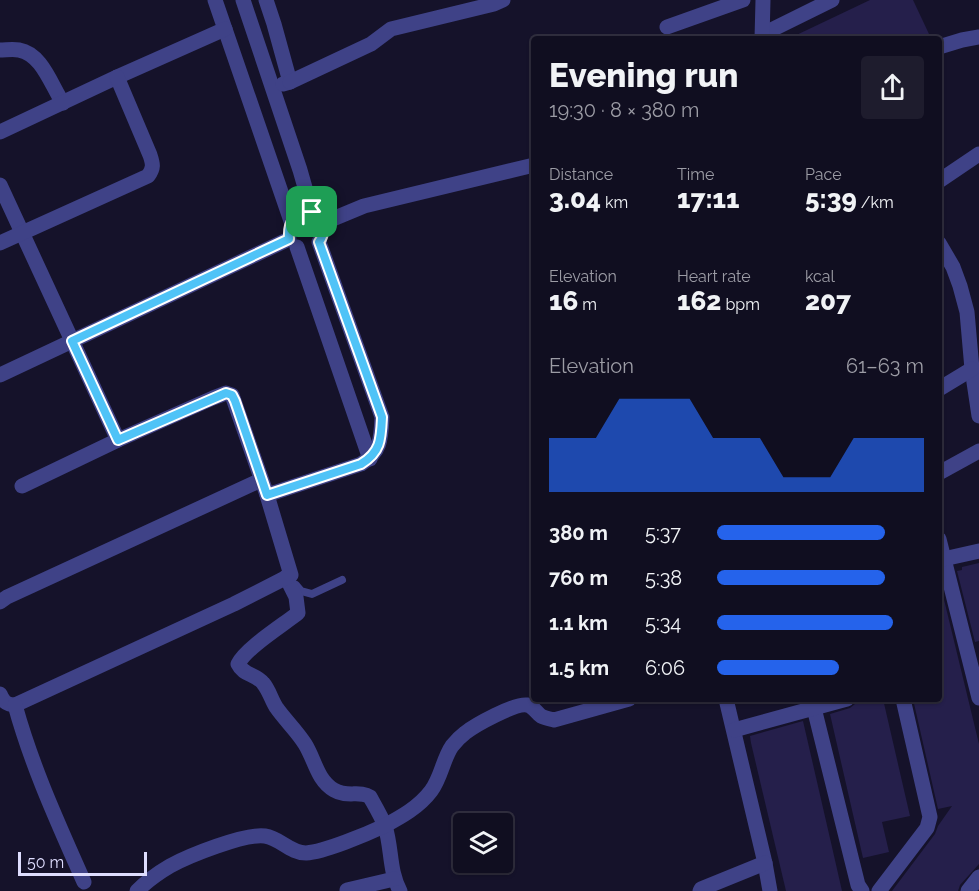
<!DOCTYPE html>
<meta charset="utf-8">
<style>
:root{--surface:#100e20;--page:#1e1c2d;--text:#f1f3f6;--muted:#9c9ca5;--line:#302e3e;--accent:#2563eb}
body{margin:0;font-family:Raleway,sans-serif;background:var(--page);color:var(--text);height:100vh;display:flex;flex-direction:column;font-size:22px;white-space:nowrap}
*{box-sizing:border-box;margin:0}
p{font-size:20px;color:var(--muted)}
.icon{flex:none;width:33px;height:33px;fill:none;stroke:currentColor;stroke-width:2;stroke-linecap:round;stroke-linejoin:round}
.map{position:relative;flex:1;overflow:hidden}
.panel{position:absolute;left:531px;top:36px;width:411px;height:666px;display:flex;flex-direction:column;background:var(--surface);border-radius:6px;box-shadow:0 2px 4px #0004,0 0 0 2px var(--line)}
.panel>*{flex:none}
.buttons{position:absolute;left:453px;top:813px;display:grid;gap:12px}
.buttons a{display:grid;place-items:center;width:60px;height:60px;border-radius:6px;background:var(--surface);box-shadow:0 2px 4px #0004,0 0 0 2px var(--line);font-size:30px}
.scale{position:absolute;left:18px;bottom:15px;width:129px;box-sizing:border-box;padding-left:6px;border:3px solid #deddfe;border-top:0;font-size:16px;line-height:21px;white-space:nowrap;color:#deddfe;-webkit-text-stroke:4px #15122a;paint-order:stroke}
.pin{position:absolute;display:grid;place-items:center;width:51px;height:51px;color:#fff;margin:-26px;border-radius:12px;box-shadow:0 3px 9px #0006}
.round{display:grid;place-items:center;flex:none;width:63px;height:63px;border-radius:6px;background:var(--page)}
.headline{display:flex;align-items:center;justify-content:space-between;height:102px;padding:0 18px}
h1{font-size:33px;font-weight:800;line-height:45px}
.figures{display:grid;grid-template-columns:repeat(3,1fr);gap:9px;height:102px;padding:6px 18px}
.figures div{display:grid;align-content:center}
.figures b{font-size:26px;font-weight:800}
.figures small{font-size:16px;font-weight:400}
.figures p{font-size:16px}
.chart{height:168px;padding:12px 18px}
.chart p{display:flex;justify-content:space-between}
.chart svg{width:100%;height:108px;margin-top:6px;fill:var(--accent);opacity:.7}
ul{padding:0 18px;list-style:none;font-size:20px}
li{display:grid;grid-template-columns:96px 72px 1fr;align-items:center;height:45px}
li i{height:15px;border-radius:8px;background:var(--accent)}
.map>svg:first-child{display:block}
.building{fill:#251f4b}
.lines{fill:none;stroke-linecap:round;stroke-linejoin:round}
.service{stroke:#3f4287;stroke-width:8}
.minor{stroke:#3f4287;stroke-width:15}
.route-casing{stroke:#fff;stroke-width:12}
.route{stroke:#4fc3f7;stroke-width:8}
</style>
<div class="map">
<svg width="979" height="891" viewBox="0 0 979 891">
<rect width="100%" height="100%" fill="#15122a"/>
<g class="building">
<path d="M870 0H913L929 34 918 39H788Z"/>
<path d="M979 563V641L975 642 957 571 962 570V567Z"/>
<path d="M939 579 979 744V864L960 885 958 891H892L935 834 938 826 952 806 938 809 913 699H939Z"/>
<path d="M877 699H883L910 816 882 822 889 852 863 858 830 714 850 708 855 704Z"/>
<path d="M803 721 832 847 842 891H786L751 743 750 736Z"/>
</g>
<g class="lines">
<path class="service" d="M296 585 301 591 312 594 342 580"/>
<g class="minor">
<path d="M215 0 291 221"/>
<path d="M243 0 300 170 312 212"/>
<path d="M266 0 274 24 290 82 283 84"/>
<path d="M667 27 743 0"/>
<path d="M763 34 832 0"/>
<path d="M762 39 763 0"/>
<path d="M939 47 962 40 979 37"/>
<path d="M0 50C6 50 13 49 19 50 42 54 51 85 63 103"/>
<path d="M290 82 371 44 391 29 494 4 503 0"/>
<path d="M0 132 117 77 225 29"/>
<path d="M939 181 979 154"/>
<path d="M0 185 118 440"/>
<path d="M323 223 364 206 534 165"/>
<path d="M0 243 148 176C154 168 153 164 150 155L117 77"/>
<path d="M939 243 953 267 960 286 967 312 972 369 979 416"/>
<path d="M297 247 370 459"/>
<path d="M0 375 289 239"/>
<path d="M939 389 972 369"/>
<path d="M939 473 979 451"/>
<path d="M267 495 361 464C381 452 381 439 382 417L319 242"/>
<path d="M939 539 979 698"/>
<path d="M939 560 979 551"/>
<path d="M286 577 296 597 298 613C283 625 246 648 238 664 243 675 256 674 263 683 269 690 271 699 276 707 285 720 297 731 305 744 315 760 317 780 334 790 347 798 360 790 370 797 375 806 381 816 385 826 392 848 389 871 400 891"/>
<path d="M0 602 7 597 261 480"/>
<path d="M0 694C3 702 7 705 15 705L234 604 291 575 267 495 232 395 226 393 213 398 118 440 22 486"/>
<path d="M726 699 765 863 770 891"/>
<path d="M15 705C32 767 58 823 84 882"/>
<path d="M814 708 858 885 862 891"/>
<path d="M734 730 847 699"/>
<path d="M347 890 394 879"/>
<path d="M137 891C147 881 158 873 170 866 188 856 245 833 265 836 280 838 290 853 306 853 324 852 367 834 384 826 401 817 419 807 431 791 441 778 443 759 452 746 456 741 461 736 465 733 475 725 515 703 527 705 533 706 536 712 541 716 545 718 550 719 554 720L629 699"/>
<path d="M700 891 701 889 765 863"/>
<path d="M879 891 927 828 930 817 903 699"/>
<path d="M968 891 979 877"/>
</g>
</g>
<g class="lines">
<defs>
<path id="route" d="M312 212 323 223C324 230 324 236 319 242L382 417C381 439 381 452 361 464L267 495 235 401 232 395 226 393 118 440 72 341 289 239C288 220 293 216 312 212Z"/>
</defs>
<use href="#route" class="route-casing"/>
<use href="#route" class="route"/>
</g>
</svg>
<div class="buttons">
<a><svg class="icon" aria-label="layers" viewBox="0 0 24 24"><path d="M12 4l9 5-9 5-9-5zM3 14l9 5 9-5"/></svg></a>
</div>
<div class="scale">50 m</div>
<div class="pin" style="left:312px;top:212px;background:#1e9e55"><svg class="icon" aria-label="arrive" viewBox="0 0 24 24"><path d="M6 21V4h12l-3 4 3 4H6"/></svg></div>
<section class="panel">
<div class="headline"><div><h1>Evening run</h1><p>19:30 · 8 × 380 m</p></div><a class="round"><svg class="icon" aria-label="share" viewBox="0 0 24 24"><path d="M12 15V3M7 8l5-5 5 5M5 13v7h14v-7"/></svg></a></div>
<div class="figures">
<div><p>Distance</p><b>3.04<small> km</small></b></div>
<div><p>Time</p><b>17:11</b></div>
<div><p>Pace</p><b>5:39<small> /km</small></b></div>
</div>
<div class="figures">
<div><p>Elevation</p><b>16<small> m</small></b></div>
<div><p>Heart rate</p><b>162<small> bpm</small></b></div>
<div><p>kcal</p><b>207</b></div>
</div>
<div class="chart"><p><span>Elevation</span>61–63 m</p>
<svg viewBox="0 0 160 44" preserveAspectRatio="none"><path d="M0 44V22L10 22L20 22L30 6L40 6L50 6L60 6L70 22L80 22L90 22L100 38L110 38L120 38L130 22L140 22L150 22L160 22V44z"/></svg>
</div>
<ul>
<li><b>380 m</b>5:37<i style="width:81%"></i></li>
<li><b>760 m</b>5:38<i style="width:81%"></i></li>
<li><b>1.1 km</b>5:34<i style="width:85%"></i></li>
<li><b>1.5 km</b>6:06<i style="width:59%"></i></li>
</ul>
</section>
</div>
